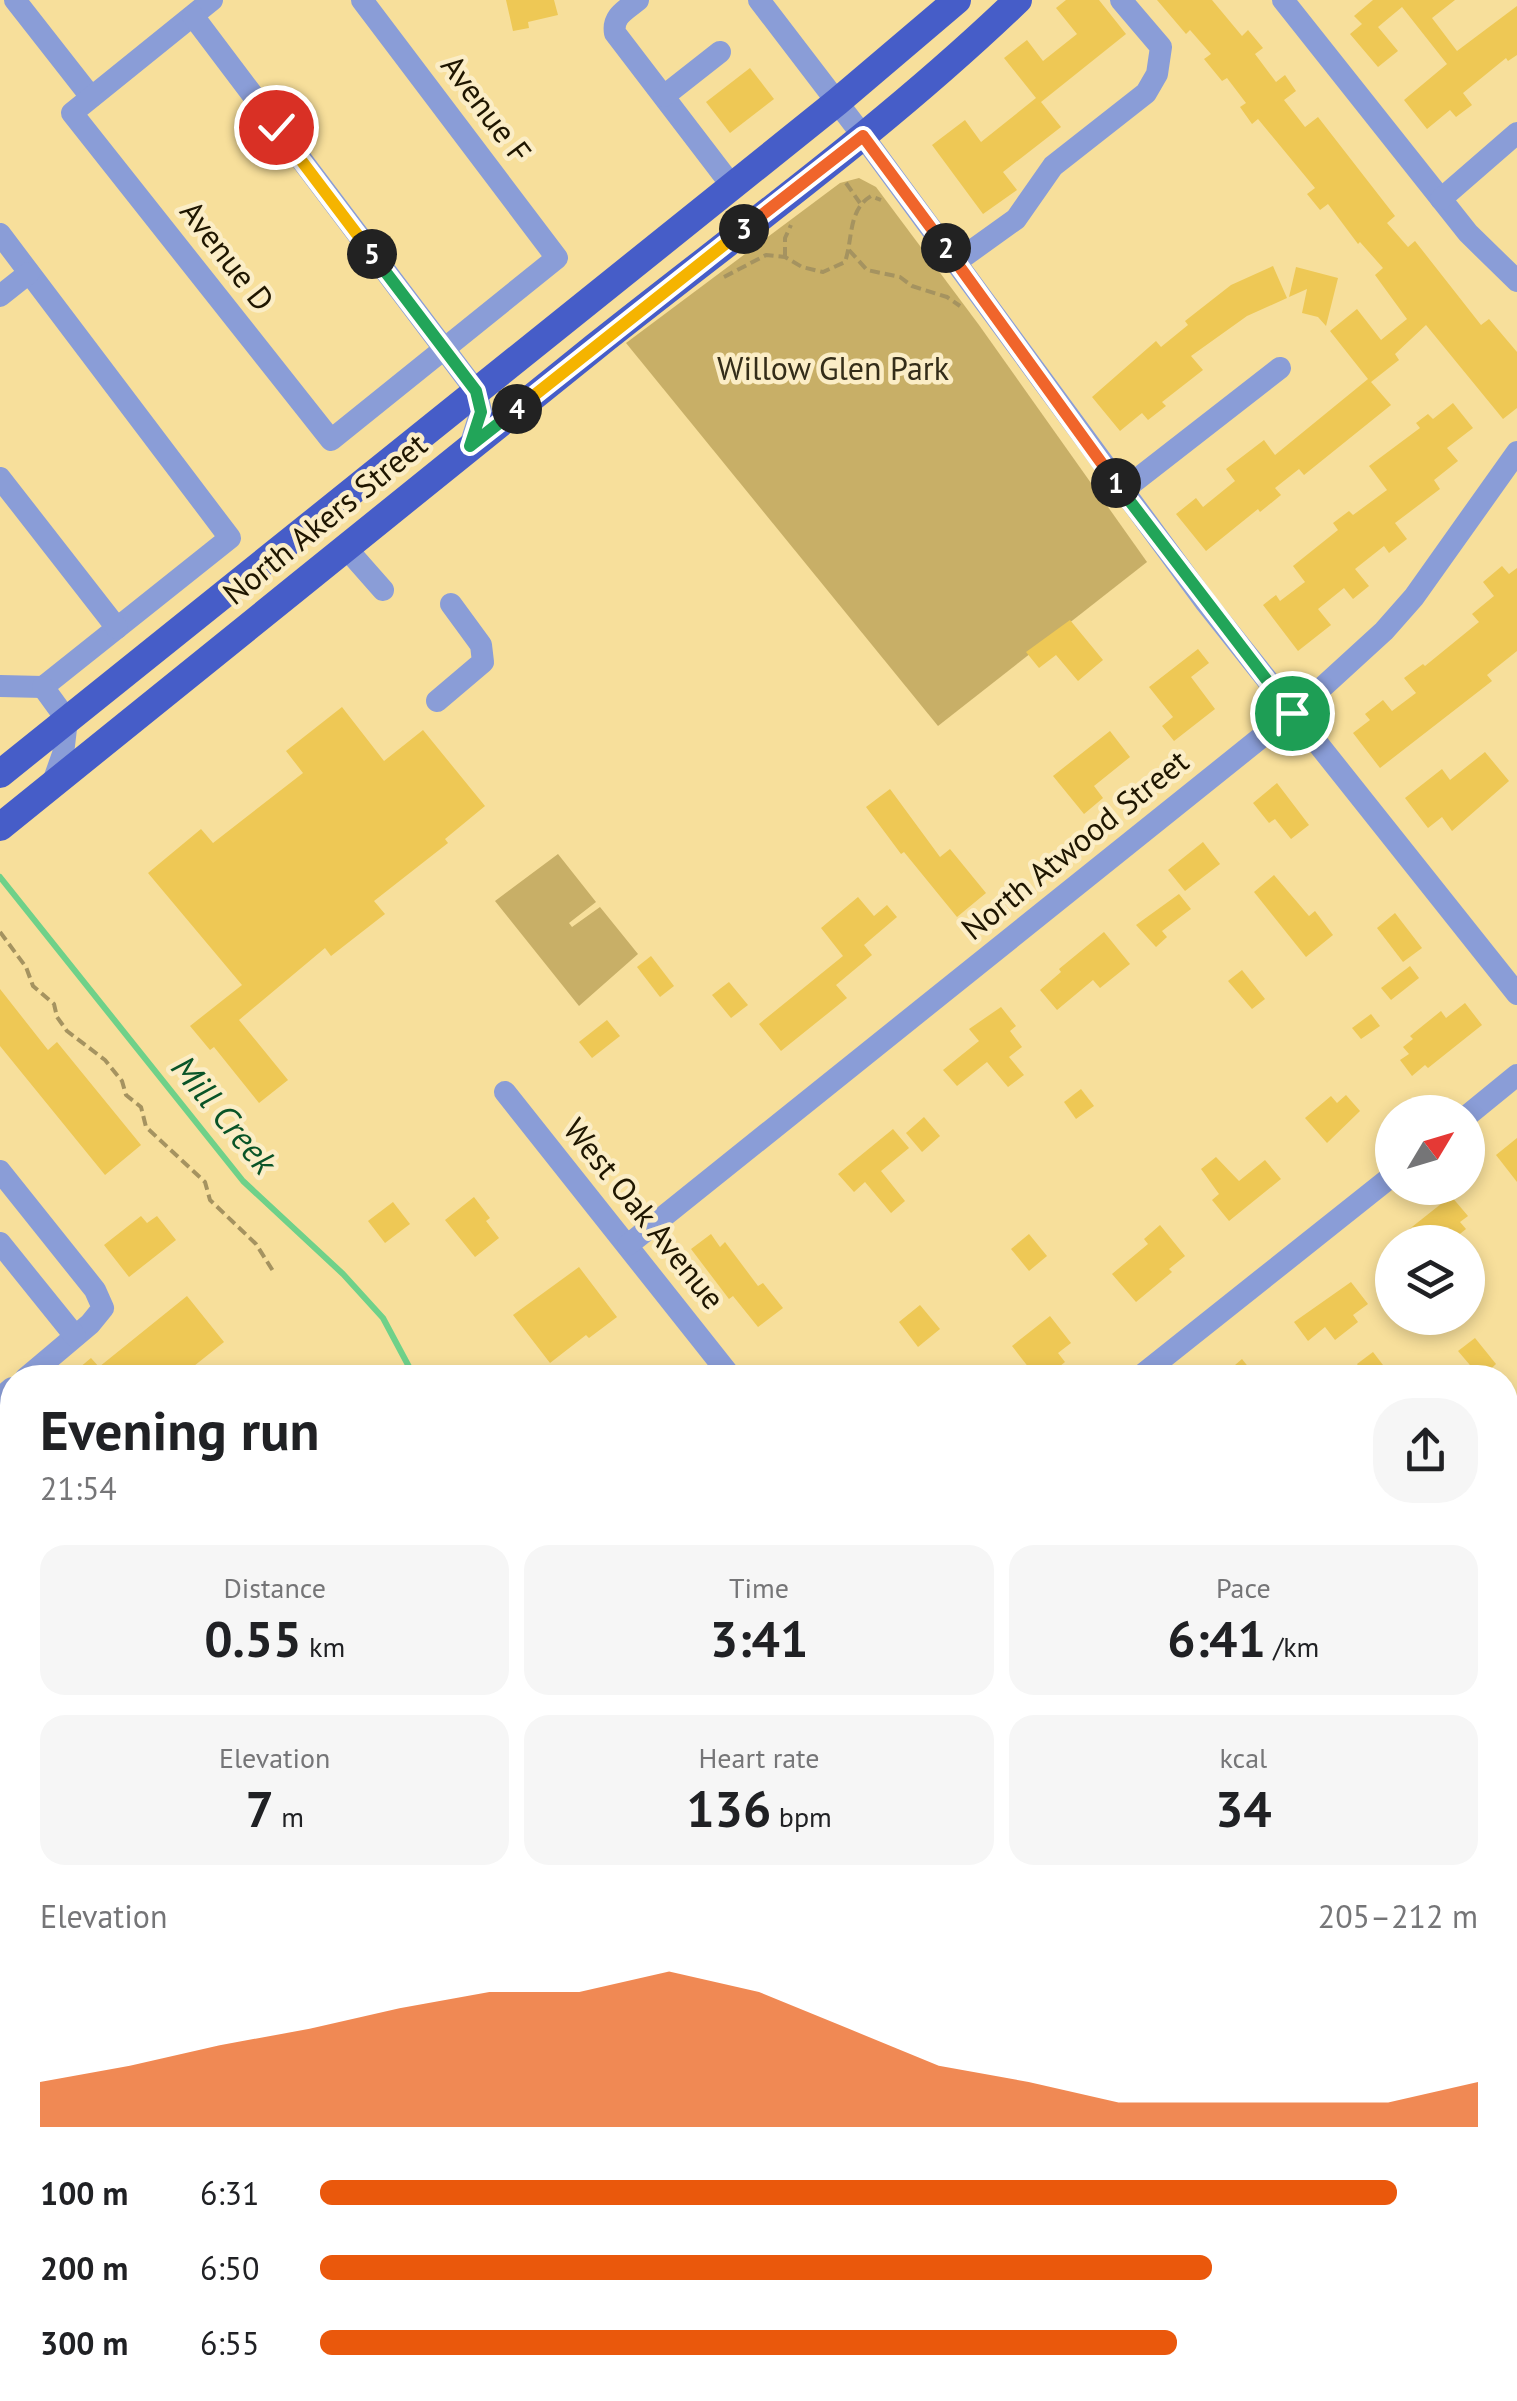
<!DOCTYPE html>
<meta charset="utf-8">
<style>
:root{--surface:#fff;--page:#f6f6f6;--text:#202124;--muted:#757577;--accent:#ea580c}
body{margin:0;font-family:"PT Sans",sans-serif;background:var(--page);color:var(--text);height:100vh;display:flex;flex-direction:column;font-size:38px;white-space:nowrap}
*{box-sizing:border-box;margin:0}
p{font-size:32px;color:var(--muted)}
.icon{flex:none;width:55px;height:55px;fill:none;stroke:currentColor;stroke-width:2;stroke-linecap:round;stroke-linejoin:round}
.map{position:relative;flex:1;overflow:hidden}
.sheet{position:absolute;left:0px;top:1365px;width:1518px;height:1038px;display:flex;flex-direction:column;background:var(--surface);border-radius:40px 40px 0 0;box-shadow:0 5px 15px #0003}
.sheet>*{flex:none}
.needle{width:65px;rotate:52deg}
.fabs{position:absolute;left:1375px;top:1095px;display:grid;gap:20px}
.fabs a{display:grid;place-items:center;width:110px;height:110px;border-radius:50%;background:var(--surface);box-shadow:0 5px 15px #0003;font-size:50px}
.pin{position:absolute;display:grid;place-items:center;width:85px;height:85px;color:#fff;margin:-42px;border:5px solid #fff;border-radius:50%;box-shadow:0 2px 10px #0007}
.km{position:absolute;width:50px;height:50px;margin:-25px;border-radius:50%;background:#222;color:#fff;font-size:28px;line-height:50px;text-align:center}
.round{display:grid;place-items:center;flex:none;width:105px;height:105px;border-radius:40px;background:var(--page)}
.overview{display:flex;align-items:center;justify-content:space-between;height:170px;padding:0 40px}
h1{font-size:55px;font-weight:800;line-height:75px}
.figures{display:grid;grid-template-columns:repeat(3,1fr);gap:15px;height:170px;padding:10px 40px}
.figures div{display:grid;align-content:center;border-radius:25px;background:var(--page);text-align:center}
.figures b{font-size:50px;font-weight:800}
.figures small{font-size:28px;font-weight:400}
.figures p{font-size:28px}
.chart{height:280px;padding:20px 40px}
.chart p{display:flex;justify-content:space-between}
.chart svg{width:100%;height:180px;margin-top:10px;fill:var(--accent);opacity:.7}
ul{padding:0 40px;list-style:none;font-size:32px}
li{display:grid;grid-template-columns:160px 120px 1fr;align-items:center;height:75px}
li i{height:25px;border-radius:12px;background:var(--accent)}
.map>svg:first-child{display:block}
.green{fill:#c8af67}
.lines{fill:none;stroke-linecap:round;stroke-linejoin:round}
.stream{stroke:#6fd189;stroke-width:6}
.canal{stroke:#6fd189;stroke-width:20}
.building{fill:#eec855}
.path{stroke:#a59360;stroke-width:4;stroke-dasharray:10 5;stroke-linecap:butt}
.minor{stroke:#8a9dd7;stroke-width:22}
.major{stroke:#465dc8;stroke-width:28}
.split-1-casing{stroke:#fff;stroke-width:20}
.split-2-casing{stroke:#fff;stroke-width:20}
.split-3-casing{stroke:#fff;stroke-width:20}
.split-4-casing{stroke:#fff;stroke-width:20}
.split-5-casing{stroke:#fff;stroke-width:20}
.split-6-casing{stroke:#fff;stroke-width:20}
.split-1{stroke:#22a559;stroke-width:12}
.split-2{stroke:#f0652b;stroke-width:12}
.split-3{stroke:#f0652b;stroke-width:12}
.split-4{stroke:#f5b400;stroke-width:12}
.split-5{stroke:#22a559;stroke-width:12}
.split-6{stroke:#f5b400;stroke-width:12}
.labels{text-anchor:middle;stroke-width:9;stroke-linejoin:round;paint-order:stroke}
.street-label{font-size:32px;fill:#1f1600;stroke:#fbedc6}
.park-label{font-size:32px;fill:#342d19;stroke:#fbedc6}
.water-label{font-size:35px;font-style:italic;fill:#095427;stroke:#fbedc6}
</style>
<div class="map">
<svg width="1517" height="2401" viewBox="0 0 1517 2401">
<rect width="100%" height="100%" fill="#f7df9b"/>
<g class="green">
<path d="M859 178 876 187 979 325 1147 562 938 726 626 343 840 183Z"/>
<path d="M558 854 596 902 569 923 572 927 600 907 638 954 579 1006 495 901Z"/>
</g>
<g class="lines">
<g class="stream">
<path d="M0 877 243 1181 343 1274 383 1318 415 1378"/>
<path d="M967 2401 970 2390"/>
</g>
<g class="canal">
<path d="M0 2164 12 2166"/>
<path d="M335 2390 344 2401"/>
</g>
</g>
<g class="building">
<path d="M506 0H554L558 15 528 22 529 28 513 31Z"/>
<path d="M1066 0H1099L1126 34 1041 102 1061 127 1003 172 1017 190 983 214 932 145 965 120 981 142 1036 98 1004 58 1027 40 1043 61 1077 34 1056 8Z"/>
<path d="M1157 0H1212L1242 36 1248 30 1263 48 1255 54 1276 82 1285 75 1296 91 1284 100 1305 127 1318 117 1395 216 1387 223 1408 247 1415 241 1481 325 1489 319 1517 352V408L1503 419 1426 325 1395 354 1399 360 1371 382 1391 405 1304 475 1299 469 1275 488 1281 495 1260 512 1258 509 1206 551 1176 514 1196 498 1203 507 1235 481 1226 469 1264 440 1275 455 1368 379 1330 331 1357 309 1381 340 1407 319 1375 275 1383 268 1360 242 1358 244 1328 204 1320 210 1307 194 1315 188 1258 119 1252 124 1240 107 1246 103 1227 78 1222 81 1204 59 1211 54 1190 30 1186 34Z"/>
<path d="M1373 0H1455L1432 18 1457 51 1517 6V55L1508 61 1506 58 1463 93 1472 105 1456 117 1450 110 1427 129 1404 100 1447 64 1402 7 1378 27 1398 51 1378 67 1350 34 1362 24 1354 16Z"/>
<path d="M750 68 774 99 730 133 706 102Z"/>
<path d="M1273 266 1287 298 1247 316 1191 356 1203 370 1162 402 1166 406 1148 420 1142 413 1120 431 1092 397 1156 341 1161 347 1188 325 1185 321 1231 285Z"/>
<path d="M1296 267 1338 278 1326 326 1318 317 1302 313 1307 289 1289 297Z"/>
<path d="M1453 403 1473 428 1447 448 1458 461 1434 480 1440 489 1395 523 1407 539 1389 553 1384 546 1355 569 1369 586 1353 599 1344 588 1318 609 1331 625 1298 651 1263 605 1276 595 1280 601 1305 582 1293 566 1338 530 1333 523 1349 511 1353 515 1387 490 1369 466 1420 428 1416 423 1428 414 1433 419Z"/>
<path d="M1502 566 1509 574 1517 568V651L1487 675 1492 681 1380 768 1353 733 1370 720 1365 714 1383 700 1392 711 1416 693 1404 678 1423 664 1425 666 1479 622 1472 614 1494 596 1483 582Z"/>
<path d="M1070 620 1103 660 1078 681 1056 655 1039 668 1026 652Z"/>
<path d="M1198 649 1209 663 1191 677 1215 709 1174 741 1162 726 1173 717 1149 687Z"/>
<path d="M342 707 384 761 423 730 485 806 445 839 448 843 374 901 385 914 331 956 325 948 239 1020 288 1080 259 1103 214 1047 210 1050 190 1026 242 985 148 873 201 829 213 843 303 773 286 751Z"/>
<path d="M1110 731 1130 757 1094 786 1103 798 1084 814 1053 776Z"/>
<path d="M1485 752 1509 781 1452 831 1442 817 1428 828 1405 798 1442 769 1450 780Z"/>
<path d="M1277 783 1309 825 1291 839 1275 819 1269 823 1253 803Z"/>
<path d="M890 789 940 857 950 849 986 893 957 917 904 852 901 854 866 807Z"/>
<path d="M1203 842 1220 864 1185 891 1168 870Z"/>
<path d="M1274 875 1309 916 1315 911 1333 935 1306 957 1254 892Z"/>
<path d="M1179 894 1191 909 1162 931 1167 937 1156 947 1136 925Z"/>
<path d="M858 897 874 916 887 905 897 917 864 945 872 955 836 985 847 998 781 1051 759 1024 843 956 821 928Z"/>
<path d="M1395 913 1422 948 1403 962 1377 928Z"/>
<path d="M1104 932 1130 964 1100 988 1093 980 1057 1010 1040 990 1061 972 1059 969Z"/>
<path d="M651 956 674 986 660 997 637 967Z"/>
<path d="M1410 966 1419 978 1391 1000 1381 988Z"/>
<path d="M1242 970 1265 999 1252 1009 1228 981Z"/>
<path d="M729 982 748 1005 731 1018 712 995Z"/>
<path d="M0 989 48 1050 57 1042 141 1145 105 1175 0 1046Z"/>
<path d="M1465 1003 1482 1025 1428 1068 1425 1065 1412 1076 1400 1060 1409 1054 1403 1047 1413 1039 1410 1036 1441 1011 1446 1018Z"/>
<path d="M1001 1007 1016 1026 1010 1031 1022 1047 1009 1057 1024 1075 1008 1087 987 1062 957 1086 943 1070 979 1041 969 1029Z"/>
<path d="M1371 1014 1380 1026 1361 1039 1352 1028Z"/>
<path d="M607 1020 620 1036 592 1058 579 1042Z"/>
<path d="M1081 1089 1094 1106 1076 1119 1064 1102Z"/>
<path d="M1346 1095 1360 1111 1327 1143 1305 1118 1331 1096 1337 1103Z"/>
<path d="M924 1117 940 1136 922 1152 906 1133Z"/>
<path d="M893 1129 909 1148 881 1171 905 1201 891 1213 865 1182 854 1192 838 1174Z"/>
<path d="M1517 1138V1182L1496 1155Z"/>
<path d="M1216 1157 1239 1181 1265 1160 1281 1179 1229 1221 1212 1200 1219 1194 1201 1169Z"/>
<path d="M1451 1196 1468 1216 1460 1222 1466 1229 1450 1242H1393Z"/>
<path d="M474 1197 490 1218 486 1221 499 1238 475 1257 445 1220Z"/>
<path d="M393 1202 410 1224 385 1243 368 1221Z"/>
<path d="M141 1216 147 1223 157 1216 176 1240 129 1277 104 1245Z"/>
<path d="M1160 1225 1185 1256 1169 1269 1172 1272 1136 1302 1112 1274 1148 1244 1144 1239Z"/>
<path d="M711 1234 720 1247 725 1242 758 1286 763 1283 783 1308 758 1327 733 1296 729 1299 691 1249Z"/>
<path d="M1029 1234 1047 1256 1029 1271 1011 1249Z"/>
<path d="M579 1267 617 1317 589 1338 586 1335 550 1363 513 1315Z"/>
<path d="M1351 1282 1368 1304 1353 1315 1358 1322 1335 1340 1325 1327 1308 1341 1294 1322Z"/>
<path d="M187 1296 224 1342 179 1378H67L91 1358 99 1367Z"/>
<path d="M920 1305 940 1329 918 1347 899 1322Z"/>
<path d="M1050 1316 1071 1343 1058 1353 1065 1362 1049 1375 1042 1366 1033 1373 1012 1346Z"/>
<path d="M1475 1338 1496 1364 1481 1378 1458 1351Z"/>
<path d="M1373 1352 1393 1378H1367L1357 1364Z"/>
<path d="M1242 1359 1257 1378H1220Z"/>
</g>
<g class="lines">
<g class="path">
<path d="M846 183 860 203"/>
<path d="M849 250 867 270 900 277 912 286 947 297 960 306"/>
<path d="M785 257V238L791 225"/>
<path d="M724 277 766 255 785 257 802 267 823 272 845 262C853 238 848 210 871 196L881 200"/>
<path d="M0 932 26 967 33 986 54 1004 57 1017 67 1031 105 1060 122 1081 126 1095 141 1107 146 1127 205 1182 210 1200 256 1244 273 1271"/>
</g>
<g class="minor">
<path d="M15 0 91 97"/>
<path d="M212 0 72 113 331 440 557 258 362 0"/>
<path d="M638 0C626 10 612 16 615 33L732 186"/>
<path d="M759 0 863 136 1206 603 1517 994"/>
<path d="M1283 0 1468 233 1517 281"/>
<path d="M193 16 476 391 481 411 470 446"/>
<path d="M664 96 720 52"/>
<path d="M1441 199 1517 133"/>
<path d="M0 234 230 538 43 687 0 686"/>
<path d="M956 262 1016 219 1053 166 1146 93 1157 74 1161 47 1121 0"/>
<path d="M0 296 29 273"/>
<path d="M0 478 117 628"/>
<path d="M1122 491 1280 368"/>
<path d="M346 548 383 590"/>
<path d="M43 687 67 720 63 754 52 785"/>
<path d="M437 701 483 662 481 645 451 604"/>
<path d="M505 1092 732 1378"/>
<path d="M1468 1115 1517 1075"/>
<path d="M0 1171 95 1290 103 1308 90 1324 26 1378"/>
<path d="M0 1243 75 1336"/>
<path d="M628 1245 1314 695 1384 631 1414 597 1517 452"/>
<path d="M1138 1378 1392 1176"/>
<path d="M0 1398 12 1388"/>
<path d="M1505 1656 1517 1647"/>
<path d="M0 1751 12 1774"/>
<path d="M1505 1879 1517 1894"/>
<path d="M0 1999 12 1990"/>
<path d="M0 2211 12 2220"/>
<path d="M1505 2279 1517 2270"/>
<path d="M0 2299 12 2315"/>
<path d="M0 2359 12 2372"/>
<path d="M27 2390 36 2401"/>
<path d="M70 2390 79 2401"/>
<path d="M174 2390 183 2401"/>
<path d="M1232 2390 1239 2401"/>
<path d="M1353 2401 1367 2390"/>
</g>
<g class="major">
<path d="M0 774 837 102 957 0"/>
<path d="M0 827C200 668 396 505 596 346 738 233 887 126 1018 0"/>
</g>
</g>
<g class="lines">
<defs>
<path id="split-1" d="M1116 483 1292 713"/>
<path id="split-2" d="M946 248 1116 483"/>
<path id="split-3" d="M744 229 863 136 946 248"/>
<path id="split-4" d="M517 409 744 229"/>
<path id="split-5" d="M372 254 476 391 481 412 470 446 517 409"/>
<path id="split-6" d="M276 127 372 254"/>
</defs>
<use href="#split-1" class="split-1-casing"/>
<use href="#split-2" class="split-2-casing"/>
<use href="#split-3" class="split-3-casing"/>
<use href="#split-4" class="split-4-casing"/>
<use href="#split-5" class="split-5-casing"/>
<use href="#split-6" class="split-6-casing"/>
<use href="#split-1" class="split-1"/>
<use href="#split-2" class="split-2"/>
<use href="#split-3" class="split-3"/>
<use href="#split-4" class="split-4"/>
<use href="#split-5" class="split-5"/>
<use href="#split-6" class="split-6"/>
</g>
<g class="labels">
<g class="street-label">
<text transform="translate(486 109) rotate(53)" y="11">Avenue F</text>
<text transform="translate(227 256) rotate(52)" y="11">Avenue D</text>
<text transform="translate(325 519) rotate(-39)" y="11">North Akers Street</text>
<text transform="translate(1075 845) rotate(-39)" y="11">North Atwood Street</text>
<text transform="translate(644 1214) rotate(51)" y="11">West Oak Avenue</text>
</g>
<g class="park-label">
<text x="833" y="380">Willow Glen Park</text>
</g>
<g class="water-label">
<text transform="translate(224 1115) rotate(50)" y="12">Mill Creek</text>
</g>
</g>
</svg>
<div class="fabs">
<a><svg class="needle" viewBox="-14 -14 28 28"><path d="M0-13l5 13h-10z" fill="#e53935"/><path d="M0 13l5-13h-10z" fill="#757577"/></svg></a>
<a><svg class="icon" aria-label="layers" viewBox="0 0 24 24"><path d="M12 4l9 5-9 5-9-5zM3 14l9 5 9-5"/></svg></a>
</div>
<div class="pin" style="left:1292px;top:713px;background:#1e9e55"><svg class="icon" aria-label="arrive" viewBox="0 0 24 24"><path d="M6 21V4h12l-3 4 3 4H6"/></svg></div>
<div class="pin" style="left:276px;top:127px;background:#d93025"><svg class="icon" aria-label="check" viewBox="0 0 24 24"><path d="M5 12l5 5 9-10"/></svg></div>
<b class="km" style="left:1116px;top:483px">1</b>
<b class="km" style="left:946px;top:248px">2</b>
<b class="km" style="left:744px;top:229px">3</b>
<b class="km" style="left:517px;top:409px">4</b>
<b class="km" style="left:372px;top:254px">5</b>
<section class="sheet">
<div class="overview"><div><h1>Evening run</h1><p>21:54</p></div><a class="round"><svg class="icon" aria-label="share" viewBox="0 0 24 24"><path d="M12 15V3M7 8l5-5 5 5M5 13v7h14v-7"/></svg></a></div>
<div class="figures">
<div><p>Distance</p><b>0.55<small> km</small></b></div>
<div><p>Time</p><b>3:41</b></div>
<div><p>Pace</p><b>6:41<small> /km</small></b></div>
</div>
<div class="figures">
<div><p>Elevation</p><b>7<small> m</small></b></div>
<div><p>Heart rate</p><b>136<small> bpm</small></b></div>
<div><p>kcal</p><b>34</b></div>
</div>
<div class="chart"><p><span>Elevation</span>205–212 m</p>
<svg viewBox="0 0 160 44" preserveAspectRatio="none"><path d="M0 44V33L10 29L20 24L30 20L40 15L50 11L60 11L70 6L80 11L90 20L100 29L110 33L120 38L130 38L140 38L150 38L160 33V44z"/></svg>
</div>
<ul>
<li><b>100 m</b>6:31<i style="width:93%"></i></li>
<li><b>200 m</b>6:50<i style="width:77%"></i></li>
<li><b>300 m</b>6:55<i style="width:74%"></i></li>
</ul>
</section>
</div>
